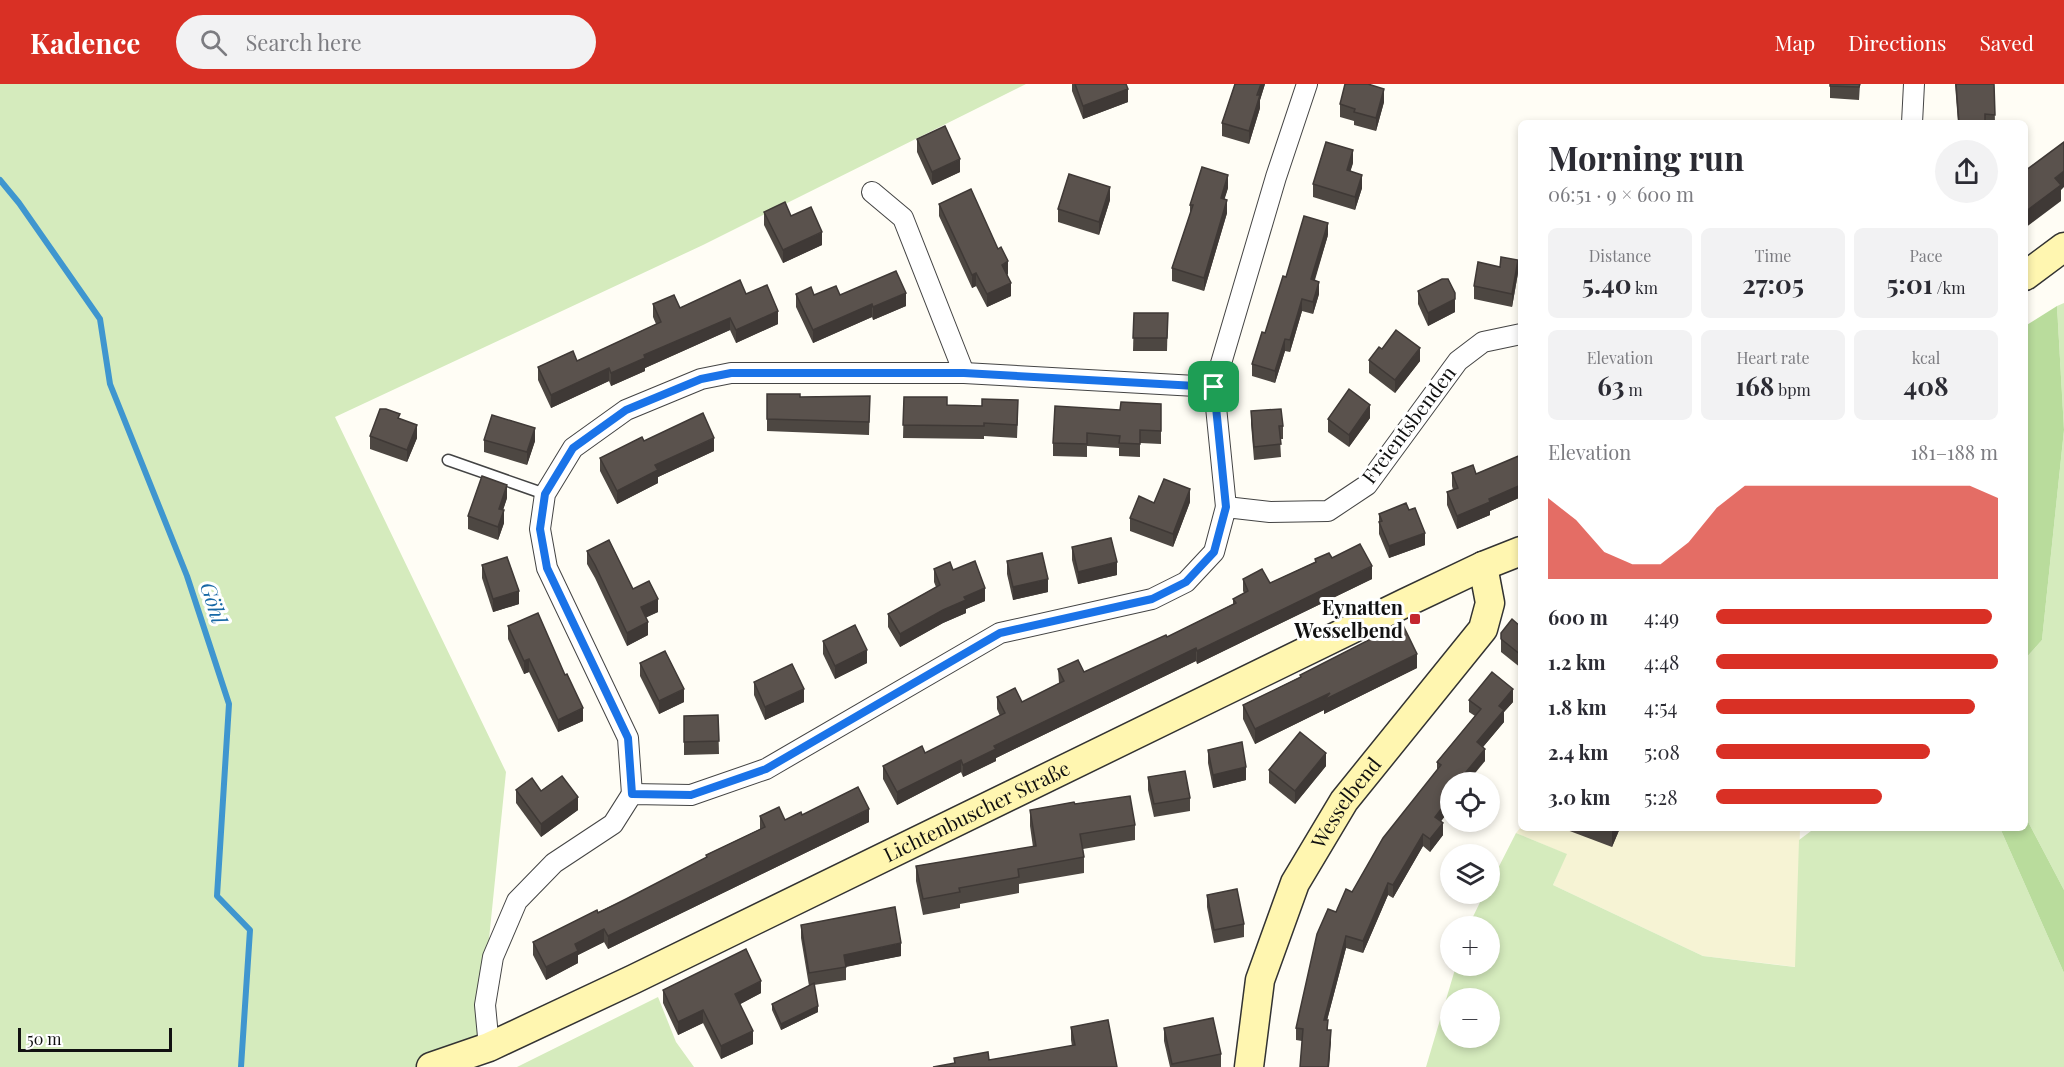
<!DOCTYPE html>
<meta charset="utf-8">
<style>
:root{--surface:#fff;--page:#f2f2f3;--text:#2b2b33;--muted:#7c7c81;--accent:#d93025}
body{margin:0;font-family:"Playfair Display",serif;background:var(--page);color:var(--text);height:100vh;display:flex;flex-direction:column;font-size:22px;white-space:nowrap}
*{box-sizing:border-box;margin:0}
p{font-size:20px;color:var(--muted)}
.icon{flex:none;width:33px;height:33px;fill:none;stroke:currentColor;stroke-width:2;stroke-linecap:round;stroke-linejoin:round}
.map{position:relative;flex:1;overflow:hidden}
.sheet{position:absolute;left:1518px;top:36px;width:510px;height:711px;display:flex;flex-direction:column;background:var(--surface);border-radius:9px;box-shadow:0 3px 9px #0003}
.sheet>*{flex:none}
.controls{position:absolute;left:1440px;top:688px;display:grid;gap:12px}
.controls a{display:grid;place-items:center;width:60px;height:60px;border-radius:50%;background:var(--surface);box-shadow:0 3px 9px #0003;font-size:30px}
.scale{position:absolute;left:18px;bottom:15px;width:154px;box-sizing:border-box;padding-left:6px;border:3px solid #111;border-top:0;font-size:16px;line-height:21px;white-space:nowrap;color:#111;-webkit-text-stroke:4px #fff;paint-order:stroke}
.pin{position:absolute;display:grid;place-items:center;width:51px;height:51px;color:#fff;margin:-26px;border-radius:12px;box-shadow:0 3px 9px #0006}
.round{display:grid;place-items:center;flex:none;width:63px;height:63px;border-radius:32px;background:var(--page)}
.headline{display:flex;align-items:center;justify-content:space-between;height:102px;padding:0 30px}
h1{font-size:33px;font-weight:700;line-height:45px}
.metrics{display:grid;grid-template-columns:repeat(3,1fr);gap:9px;height:102px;padding:6px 30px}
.metrics div{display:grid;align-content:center;border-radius:9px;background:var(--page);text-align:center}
.metrics b{font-size:26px;font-weight:700}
.metrics small{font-size:16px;font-weight:400}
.metrics p{font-size:16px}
.chart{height:168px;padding:12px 30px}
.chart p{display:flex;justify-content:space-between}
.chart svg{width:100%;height:108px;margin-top:6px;fill:var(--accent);opacity:.7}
ul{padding:0 30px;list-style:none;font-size:20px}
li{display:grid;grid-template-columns:96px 72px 1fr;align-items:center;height:45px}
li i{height:15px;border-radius:8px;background:var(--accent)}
header{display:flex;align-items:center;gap:36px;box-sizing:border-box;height:84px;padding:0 30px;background:var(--accent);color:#fff}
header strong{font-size:28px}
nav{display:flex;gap:33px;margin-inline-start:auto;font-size:21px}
.search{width:420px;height:54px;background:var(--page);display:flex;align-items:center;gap:15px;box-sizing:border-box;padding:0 21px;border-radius:33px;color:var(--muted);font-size:22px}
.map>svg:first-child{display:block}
.farmland{fill:#f6f3d4}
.green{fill:#d5ebbd;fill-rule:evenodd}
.forest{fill:#b9dc9c}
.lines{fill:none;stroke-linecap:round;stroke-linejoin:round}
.stream{stroke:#3f96cf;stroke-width:6}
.lane-casing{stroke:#444;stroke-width:13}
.street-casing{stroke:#444;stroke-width:22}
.secondary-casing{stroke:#333;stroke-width:31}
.lane{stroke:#fff;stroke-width:10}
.street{stroke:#fff;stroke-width:20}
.secondary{stroke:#fff6b0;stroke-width:28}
.wall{fill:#4d4742}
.shaded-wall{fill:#3f3936}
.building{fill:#5a524d;stroke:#3f3936;stroke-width:1.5}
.route-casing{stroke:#fff;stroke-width:12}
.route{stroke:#1a73e8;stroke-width:8}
.poi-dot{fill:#c4262e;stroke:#fff;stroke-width:2}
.labels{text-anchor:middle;stroke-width:6;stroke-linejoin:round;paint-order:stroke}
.street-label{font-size:20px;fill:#111;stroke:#fff}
.poi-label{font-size:20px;font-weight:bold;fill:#111;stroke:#fff;text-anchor:end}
.water-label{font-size:21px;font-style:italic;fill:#1768a6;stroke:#fff}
</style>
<header>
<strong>Kadence</strong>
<div class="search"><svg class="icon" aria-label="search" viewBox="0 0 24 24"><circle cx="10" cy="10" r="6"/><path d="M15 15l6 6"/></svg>Search here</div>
<nav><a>Map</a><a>Directions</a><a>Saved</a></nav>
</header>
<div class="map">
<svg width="2064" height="983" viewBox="0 0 2064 983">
<rect width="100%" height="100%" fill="#fffdf5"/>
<path class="farmland" d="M1521 743 1800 744 1796 883 1703 872 1553 801 1566 770 1516 749Z"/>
<g class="green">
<path d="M0 0H1026L703 161 335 333 506 688 476 983H0Z"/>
<path d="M2064 219V806L2025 732V575L2042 556 2064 346 2057 222Z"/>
<path d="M1815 744H2000L2064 889V983H1426L1456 882H1490V843H1468L1484 810H1490V800L1516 749 1567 770 1553 801 1703 872 1795 883 1799 756ZM1450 915H1490V954H1450Z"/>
<path d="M658 913 676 958 694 983H517Z"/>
</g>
<g class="forest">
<path d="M2057 222 2064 346 2042 556 2025 575V242Z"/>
<path d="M2025 732 2064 806V889L2000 744H2025Z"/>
</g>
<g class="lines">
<path class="stream" d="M0 96 19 119 100 235 110 300 187 492 229 620 217 812 250 846 241 983"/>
<defs>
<path id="lane" d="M448 376 545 410"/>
<g id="street">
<path d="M1912 39 1914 0"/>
<path d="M872 108 903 134 964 289"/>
<path d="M1214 303 1226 423"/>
<path d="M632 710 628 654 547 484 540 445 545 410 573 364 626 326 701 295 731 289H964L1214 303 1276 93 1307 0"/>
<path d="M489 963 485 921 493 873 517 817 554 779 613 740 632 710 691 711 766 685 1000 549 1152 515 1186 498 1214 468 1226 423 1270 428 1328 427 1367 401 1458 277 1483 258 1521 250"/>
</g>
<g id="secondary">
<path d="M2025 192 2064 163"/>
<path id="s1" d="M431 983 489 963 634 895 1405 519 1483 482 1521 467"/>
<path id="s2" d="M1249 983 1260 896 1295 799 1344 717 1483 545 1490 519 1483 482"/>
</g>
</defs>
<use href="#lane" class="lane-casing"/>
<use href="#street" class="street-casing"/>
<use href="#secondary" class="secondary-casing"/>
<use href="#lane" class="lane"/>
<use href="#street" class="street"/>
<use href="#secondary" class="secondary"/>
</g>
<g class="wall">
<path d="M1072 0H1126L1128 18 1083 35 1072 7Z"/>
<path d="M1235 0H1265L1260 16V24L1249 60 1222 52V39Z"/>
<path d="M1830 0H1860L1859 16 1830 14Z"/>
<path d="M1955 0H1994L1995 39H1958Z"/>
<path d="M1384 18 1376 47 1354 41V37L1340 33V20Z"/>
<path d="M917 55 960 88 932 101 917 68Z"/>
<path d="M1353 79 1350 87 1362 104 1355 126 1313 113V100Z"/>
<path d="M1228 104 1224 115 1227 129 1204 207 1172 197V184L1190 130V121Z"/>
<path d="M1110 116 1099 151 1058 138V125Z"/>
<path d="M939 120 1008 190 1007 191 1011 212 987 223 976 202 972 204 939 132Z"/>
<path d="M764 128 791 132 822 161 783 179 764 141Z"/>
<path d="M1328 151 1315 196 1319 210 1313 230 1302 227 1290 268 1285 267 1275 299 1252 292V280L1265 249 1286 193Z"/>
<path d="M1518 189 1512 223 1474 215V202Z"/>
<path d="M1418 207 1455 228 1428 242 1418 220Z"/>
<path d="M746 210 778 240 736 259 730 246 645 284V287L611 302 609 297 551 324 538 296V283L577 277 656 240 653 233V220L680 224Z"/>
<path d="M796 210 814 211H840L906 222 873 236 872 233 813 259 796 223Z"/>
<path d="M1134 229H1168L1167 267H1133Z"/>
<path d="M1382 265 1420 277 1395 309 1369 289V276Z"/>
<path d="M767 310 800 313 870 312 869 351 767 347Z"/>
<path d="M904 313 947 321 1018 329 1017 354 984 352V355L903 354Z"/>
<path d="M1161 320V360L1140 359V373L1119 372V364L1087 362V373L1053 372V359L1120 326Z"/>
<path d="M1251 327 1283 342V355H1280L1281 373 1254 376 1251 340Z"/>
<path d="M1370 334 1349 363 1328 348V335Z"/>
<path d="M400 335 417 354 407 378 370 365V352Z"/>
<path d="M484 356 535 357 527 381 484 368Z"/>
<path d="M644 357 714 367 658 393V399L617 420 600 387V374Z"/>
<path d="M1521 371V413L1490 427V431L1457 445 1447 421V408L1453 406 1452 402V389L1476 390Z"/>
<path d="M507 414 503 426 504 439 498 456 468 445V432Z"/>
<path d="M1190 418 1173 463 1130 447V434Z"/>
<path d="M1379 430 1425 461 1389 474 1379 450Z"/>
<path d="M1072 463 1117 491 1078 500 1072 476Z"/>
<path d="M587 467 633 505 658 528 646 533 648 551 627 562 595 494 587 480Z"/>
<path d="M1332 474 1372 495 1197 580 1196 577 996 674V677L963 693 961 688 897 721 883 695V682L925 669 1000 632 997 625V613L1022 618 1059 599 1058 585 1084 588 1167 553 1233 520V515L1244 509 1243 507V495L1270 499 1315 478V475Z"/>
<path d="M1007 477 1048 508 1013 516 1007 490Z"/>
<path d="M482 481 519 520 493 528 482 494Z"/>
<path d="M934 485 953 486 985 517 966 525V529L943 539 900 563 888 543V530L936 503 934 498Z"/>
<path d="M508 542 583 637 558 648 529 588 524 590 508 555Z"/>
<path d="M1521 543V584L1501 568V549Z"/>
<path d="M823 557 867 579 835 595 823 570Z"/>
<path d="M640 579 684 618 659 630 640 592Z"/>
<path d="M1417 584 1324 630V626L1255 660 1243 635V621L1300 593V591Z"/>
<path d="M754 598 804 618 765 636 754 611Z"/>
<path d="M1469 616 1513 618 1504 628V638L1483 663 1485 677 1450 699V719L1445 726V732L1441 737 1443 751 1430 768 1423 762 1393 814 1388 811 1363 869 1346 864 1327 936 1328 946 1331 958 1329 983H1300L1302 957 1296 956V944L1336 828 1352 808 1437 686V678L1475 632 1469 628Z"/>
<path d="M718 631 719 670 684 671V632Z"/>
<path d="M1208 666 1246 696 1213 704 1208 679Z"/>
<path d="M1326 682 1295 720 1269 699V686Z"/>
<path d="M1148 693 1190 714V727L1154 733 1148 706Z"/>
<path d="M516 706 541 707 578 726 541 753 516 719Z"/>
<path d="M1075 720 1135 741V756L1083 765 1084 773V789L1019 800V809L960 820V824L923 831 916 797V782L1033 763 1030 742V726Z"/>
<path d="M802 731 869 738 608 865 604 858 578 871V879L546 896 533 871V858L626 815 706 774V771L760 745V732L785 736Z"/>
<path d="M1567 744H1620L1612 763 1567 746Z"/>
<path d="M1207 811 1244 840V853L1214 859 1207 823Z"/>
<path d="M801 841 901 872 846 883V896L814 901 818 928 781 946 772 926V920L809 902 801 854Z"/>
<path d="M663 906 761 909 740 920 753 960 721 975 703 939 678 951 663 919Z"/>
<path d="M1071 943 1117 983 954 979V974L989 976 1072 962 1071 956Z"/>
<path d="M1164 944 1221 970V983H1170L1164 957Z"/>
</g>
<g class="shaded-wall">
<path d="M1261 0H1265L1260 16V24L1249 60V47Z"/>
<path d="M1128 5V18L1083 35V22Z"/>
<path d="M1384 5V18L1376 47V34Z"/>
<path d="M1353 66V79L1347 99V86Z"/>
<path d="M960 75V88L932 101V88Z"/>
<path d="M2064 87V103L2061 106V117L2025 144V128L2055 94Z"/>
<path d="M1228 91V104L1221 127V114Z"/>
<path d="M1362 91V104L1355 126V113Z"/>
<path d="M1110 103V116L1099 151V138Z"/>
<path d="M1227 116V129L1204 207V194Z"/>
<path d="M1328 139V151L1311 207V195Z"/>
<path d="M822 148V161L783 179V166Z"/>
<path d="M1518 176V189L1512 223V210Z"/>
<path d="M1008 177V190L1002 194V181Z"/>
<path d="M976 189V202L972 204V191Z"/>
<path d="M1319 198V210L1313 230V218Z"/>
<path d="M1011 199V212L987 223V210Z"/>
<path d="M906 209V222L873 236V223Z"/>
<path d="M1302 215V227L1290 268V256Z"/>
<path d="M1455 215V228L1428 242V229Z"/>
<path d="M872 220V233L813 259V246Z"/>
<path d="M778 227V240L736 259V246Z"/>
<path d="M730 234V246L645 284V287L611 302V289L644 271Z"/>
<path d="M1285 255V267L1275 299V287Z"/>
<path d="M1420 264V277L1395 309V296Z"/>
<path d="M609 284V297L551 324V311Z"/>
<path d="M1370 321V334L1349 363V351Z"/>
<path d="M417 341V354L407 378V366Z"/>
<path d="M535 344V357L527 381V368Z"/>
<path d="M714 354V367L658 393V399L617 420V407L655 381Z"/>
<path d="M507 401V414L499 438V425Z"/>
<path d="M1521 401V413L1490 427V431L1457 445V432L1489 415Z"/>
<path d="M1190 405V418L1173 463V450Z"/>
<path d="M504 426V439L498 456V443Z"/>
<path d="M1425 449V461L1389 474V462Z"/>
<path d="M1117 478V491L1078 500V488Z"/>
<path d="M1372 482V495L1197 580V567Z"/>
<path d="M1048 495V508L1013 516V503Z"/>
<path d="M985 504V517L966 525V529L943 539 900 563V550L964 513Z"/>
<path d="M519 507V520L493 528V515Z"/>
<path d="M658 515V528L641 536V523Z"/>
<path d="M648 538V551L627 562V549Z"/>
<path d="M1196 564V577L996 674V677L963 693V681L994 662Z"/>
<path d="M867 566V579L835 595V582Z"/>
<path d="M1417 570V584L1324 630V626L1255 660V645L1330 609Z"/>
<path d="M529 575V588L524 590V577Z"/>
<path d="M684 605V618L659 630V617Z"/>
<path d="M804 605V618L765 636V623Z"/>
<path d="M1513 605V618L1504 628V638L1477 670V658L1499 622Z"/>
<path d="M583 624V637L558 648V636Z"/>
<path d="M1485 665V677L1467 699H1457Z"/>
<path d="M1326 669V682L1295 720V707Z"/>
<path d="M961 676V688L897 721V708Z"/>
<path d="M1246 683V696L1213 704V691Z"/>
<path d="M1450 706V719L1445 726V732L1435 745V733L1441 717Z"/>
<path d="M578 713V726L541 753V740Z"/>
<path d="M869 725V738L608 865V852Z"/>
<path d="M1443 739V751L1430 768V755Z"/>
<path d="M1612 744H1620L1612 763Z"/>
<path d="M1423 750V762L1393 814V801Z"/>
<path d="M1388 799V811L1363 869V857Z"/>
<path d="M604 845V858L578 871V879L546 896V883L575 860Z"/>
<path d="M1346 852V864L1324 948V936Z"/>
<path d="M901 859V872L844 883V871Z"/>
<path d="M761 897V909L735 923V910Z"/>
<path d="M818 922V928L781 946V940Z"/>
<path d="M703 926V939L678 951V938Z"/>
<path d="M1331 946 1329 983H1328Z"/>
<path d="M753 947V960L721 975V962Z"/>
</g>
<g class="building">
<path d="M1075 0H1126L1128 5 1083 22Z"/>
<path d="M1235 0H1261L1257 11H1260L1249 47 1222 39Z"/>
<path d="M1345 0H1368L1384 5 1376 34 1354 28 1355 25 1340 20Z"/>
<path d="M1830 0H1860L1859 3 1830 2Z"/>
<path d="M1956 0H1994L1995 31 1985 30V39H1959Z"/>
<path d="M945 42 960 75 932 88 917 55Z"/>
<path d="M1326 58 1353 66 1347 86 1362 91 1355 113 1313 100Z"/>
<path d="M2064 58V87L2055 94 2061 101 2025 128V87Z"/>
<path d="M1202 83 1228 91 1221 114 1227 116 1204 194 1172 184 1193 121H1190Z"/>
<path d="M1069 90 1110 103 1099 138 1058 125Z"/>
<path d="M971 105 998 165 1001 163 1008 177 1002 181 1011 199 987 210 976 189 972 191 939 120Z"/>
<path d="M785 118 791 132 811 123 822 148 783 166 764 128Z"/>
<path d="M1304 132 1328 139 1311 195 1319 198 1313 218 1302 215 1290 256 1285 255 1275 287 1252 280 1262 248 1265 249 1283 192 1286 193Z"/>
<path d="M1501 173 1518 176 1512 210 1474 202 1478 178 1500 183Z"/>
<path d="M896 187 906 209 873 223 872 220 813 246 796 210 811 203 814 211 836 202 840 211Z"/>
<path d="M1442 195H1448L1455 209V215L1428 229 1418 207Z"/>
<path d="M740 196 746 210 767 201 778 227 736 246 730 234 644 271 645 274 611 289 609 284 551 311 538 283 573 267 577 277 661 238 653 220 674 211 680 224Z"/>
<path d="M1134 229H1168L1167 254H1133Z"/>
<path d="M1396 246 1420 264 1395 296 1369 276 1379 263 1382 265Z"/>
<path d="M1349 305 1370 321 1349 351 1328 335Z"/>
<path d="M767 310H800V313L870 312 869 338 767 335Z"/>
<path d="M904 313H947V321L982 322V315L1018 316 1017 341 984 339V342L903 341Z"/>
<path d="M1121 318 1161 320V347L1140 346V360L1119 359 1120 352 1087 349V360L1053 359 1055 322 1120 326Z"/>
<path d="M380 325H386L400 330 398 334 417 341 407 366 370 352Z"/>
<path d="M1281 325 1283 342H1279L1281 360 1254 363 1251 327Z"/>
<path d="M703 329 714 354 655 381 658 386 617 407 600 374 642 353 644 357Z"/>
<path d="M492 331 535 344 527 368 484 356Z"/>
<path d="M1521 371V401L1489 415 1490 418 1457 432 1447 408 1458 404 1452 389 1473 381 1476 390Z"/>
<path d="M482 392 507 401 499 425 504 426 498 443 468 432Z"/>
<path d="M1164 395 1190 405 1173 450 1130 434 1139 412 1154 419Z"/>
<path d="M1406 419 1409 426 1415 424 1425 449 1389 462 1379 438 1382 437 1379 430Z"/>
<path d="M1111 454 1117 478 1078 488 1072 463Z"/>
<path d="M609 456 633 505 649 497 658 515 641 523 648 538 627 549 595 481 587 467Z"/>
<path d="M1360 460 1372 482 1197 567 1196 564 994 662 996 665 963 681 961 676 897 708 883 682 922 662 925 669 1005 629 997 613 1015 604 1022 618 1064 597 1058 585 1078 576 1084 588 1166 551 1167 553 1236 519 1233 515 1248 507 1243 495 1262 485 1270 499 1316 478 1315 475 1329 469 1332 474Z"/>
<path d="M1042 469 1048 495 1013 503 1007 477Z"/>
<path d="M507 473 519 507 493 515 482 481Z"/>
<path d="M975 477 985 504 964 513 966 516 943 526 900 550 888 530 940 501 934 485 950 478 953 486Z"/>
<path d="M538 529 565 591 567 590 583 624 558 636 529 575 524 577 508 542Z"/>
<path d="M1512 535 1521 543V571L1501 555V549Z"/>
<path d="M1402 539 1417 570 1324 616 1330 609 1255 645 1243 621 1301 593 1300 591Z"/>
<path d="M855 541 867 566 835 582 823 557Z"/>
<path d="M665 567 684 605 659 617 640 579Z"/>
<path d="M792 580 804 605 765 623 754 598Z"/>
<path d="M1492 588 1513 605 1499 622 1504 626 1477 658 1485 665 1457 699H1450V706L1441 717 1445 720 1435 733 1443 739 1430 755 1423 750 1393 801 1388 799 1363 857 1346 852 1324 936H1328L1327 946H1331L1328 983H1300L1303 945 1296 944 1317 850 1328 825 1336 828 1346 805 1352 808 1383 754 1441 681 1437 678 1481 625 1469 616Z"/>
<path d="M718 631 719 657 684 658V632Z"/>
<path d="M1300 648 1326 669 1295 707 1269 686Z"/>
<path d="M1242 658 1246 683 1213 691 1208 666Z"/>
<path d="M1185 687 1190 714 1154 720 1148 693Z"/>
<path d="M562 692 578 713 541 740 516 706 532 694 541 707Z"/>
<path d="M858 703 869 725 608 852 604 845 575 860 578 867 546 883 533 858 597 826 598 829 626 815 707 773 706 771 765 743 760 732 779 723 785 736 801 728 802 731Z"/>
<path d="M1130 712 1135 741 1080 750 1084 773 1018 785 1019 793 959 804 960 808 923 815 916 782 1036 762 1030 726 1074 718 1075 720Z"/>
<path d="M1237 805 1244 840 1214 846 1207 811Z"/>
<path d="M895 823 901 859 844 871 846 883 809 889 801 841Z"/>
<path d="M746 865 761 897 735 910 753 947 721 962 703 926 678 938 663 906Z"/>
<path d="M814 899 818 922 781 940 772 920Z"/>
<path d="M1213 934 1221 970 1172 980 1164 944Z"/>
<path d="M1108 936 1117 983H933L955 979 954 974 988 968 989 976 1075 961 1071 943Z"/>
</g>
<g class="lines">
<defs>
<path id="route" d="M731 289H964L1214 303 1226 423 1214 468 1186 498 1152 515 1000 549 766 685 691 711 632 710 628 654 547 484 540 445 545 410 573 364 626 326 701 295Z"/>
</defs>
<use href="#route" class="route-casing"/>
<use href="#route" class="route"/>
</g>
<rect class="poi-dot" x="1409" y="529" width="12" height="12" rx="3"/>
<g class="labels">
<g class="street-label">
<text transform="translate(1409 341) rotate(-53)" y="7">Freientsbenden</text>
<text dy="7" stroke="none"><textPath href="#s2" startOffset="286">Wesselbend</textPath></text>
<text dy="7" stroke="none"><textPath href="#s1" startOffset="603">Lichtenbuscher Straße</textPath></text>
</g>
<g class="poi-label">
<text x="1403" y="531">Eynatten<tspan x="1403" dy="23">Wesselbend</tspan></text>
</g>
<g class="water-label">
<text transform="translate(213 519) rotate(72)" y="7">Göhl</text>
</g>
</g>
</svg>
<div class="controls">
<a><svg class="icon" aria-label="locate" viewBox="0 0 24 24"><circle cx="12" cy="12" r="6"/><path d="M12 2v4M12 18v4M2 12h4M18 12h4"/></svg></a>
<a><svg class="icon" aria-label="layers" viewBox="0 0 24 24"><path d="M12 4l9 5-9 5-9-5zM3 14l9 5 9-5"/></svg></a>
<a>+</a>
<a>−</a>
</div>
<div class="scale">50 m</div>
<div class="pin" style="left:1214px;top:303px;background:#1e9e55"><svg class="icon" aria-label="arrive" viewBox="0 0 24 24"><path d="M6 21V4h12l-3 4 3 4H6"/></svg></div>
<section class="sheet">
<div class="headline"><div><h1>Morning run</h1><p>06:51 · 9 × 600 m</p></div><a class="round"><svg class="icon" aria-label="share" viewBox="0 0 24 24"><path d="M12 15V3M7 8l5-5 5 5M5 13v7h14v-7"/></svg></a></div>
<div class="metrics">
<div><p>Distance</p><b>5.40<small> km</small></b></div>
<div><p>Time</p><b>27:05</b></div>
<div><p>Pace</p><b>5:01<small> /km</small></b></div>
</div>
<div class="metrics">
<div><p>Elevation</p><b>63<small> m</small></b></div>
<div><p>Heart rate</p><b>168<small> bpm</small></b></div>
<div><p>kcal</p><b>408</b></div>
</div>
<div class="chart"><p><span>Elevation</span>181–188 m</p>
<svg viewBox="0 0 160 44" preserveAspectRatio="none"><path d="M0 44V11L10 20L20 33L30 38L40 38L50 29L60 15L70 6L80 6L90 6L100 6L110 6L120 6L130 6L140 6L150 6L160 11V44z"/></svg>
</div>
<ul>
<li><b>600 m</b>4:49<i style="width:98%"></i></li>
<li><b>1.2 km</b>4:48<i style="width:100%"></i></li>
<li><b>1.8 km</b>4:54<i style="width:92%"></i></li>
<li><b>2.4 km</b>5:08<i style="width:76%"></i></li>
<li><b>3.0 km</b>5:28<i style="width:59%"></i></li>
</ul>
</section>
</div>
